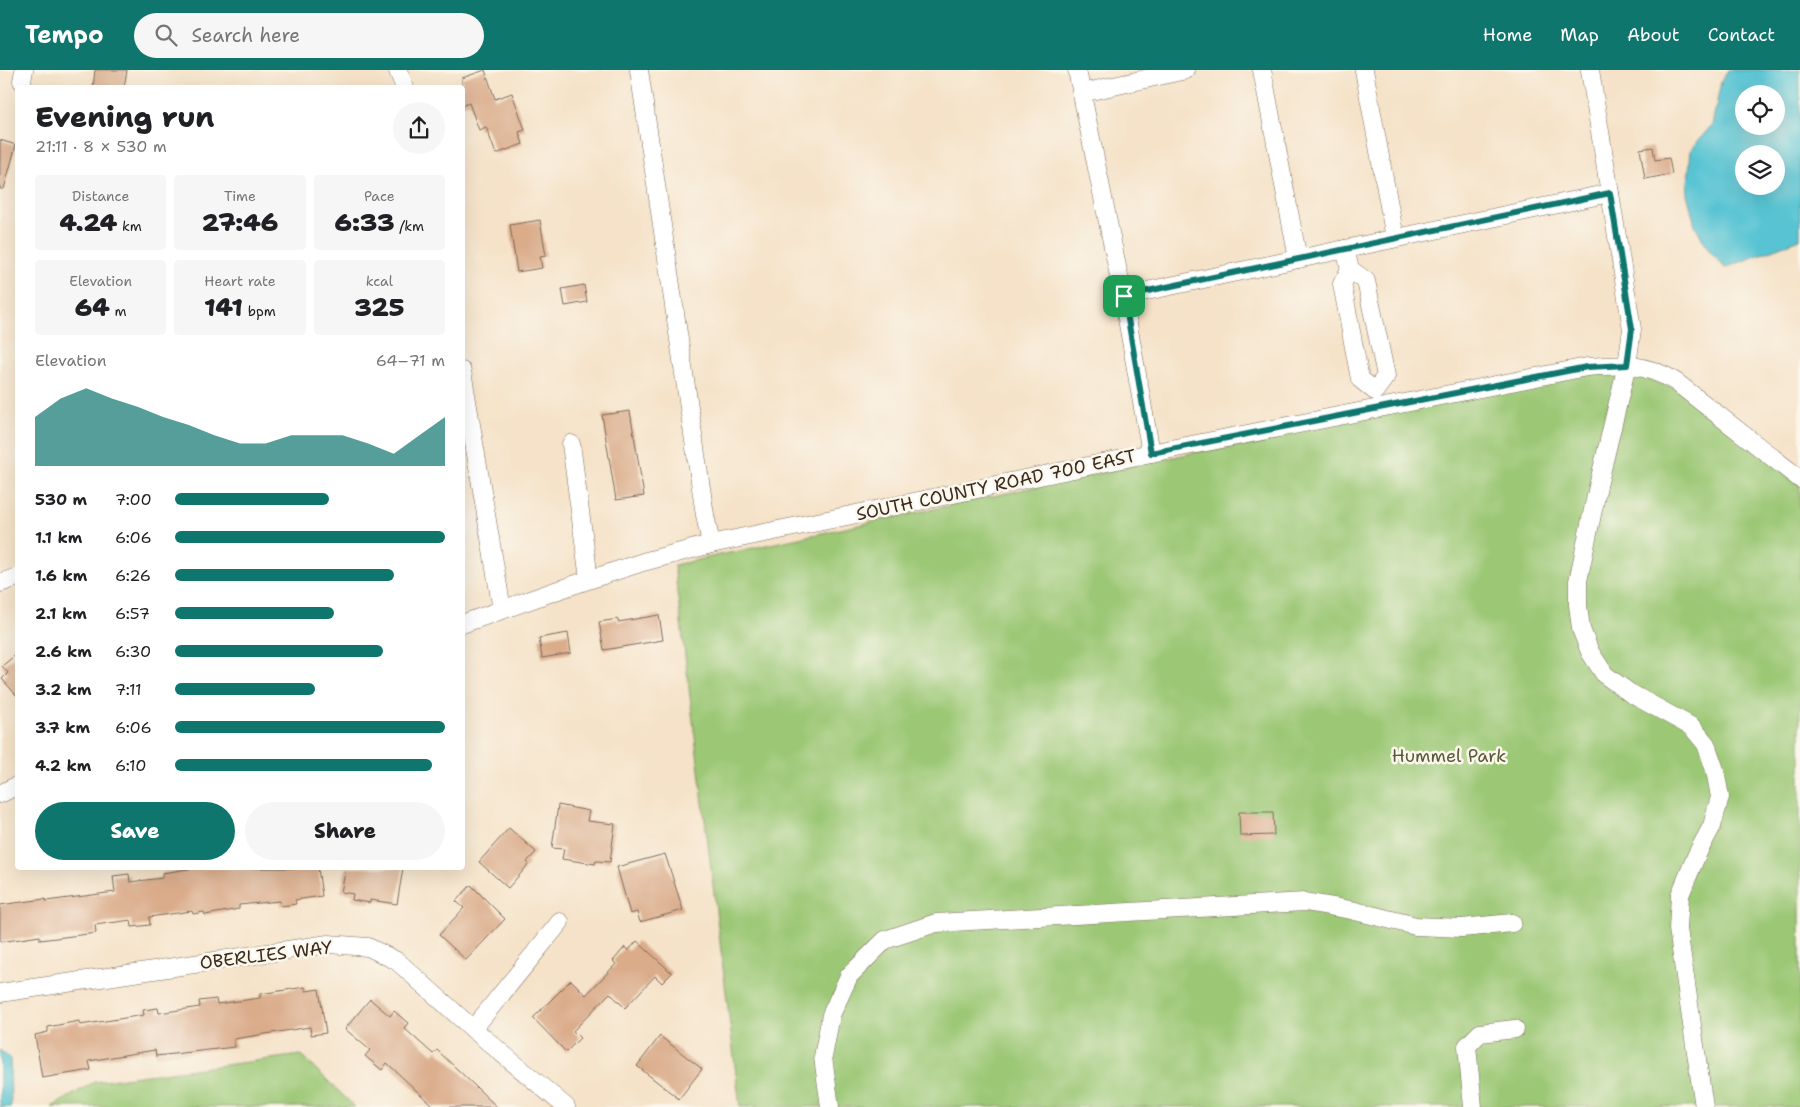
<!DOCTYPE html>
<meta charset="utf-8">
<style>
:root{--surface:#fff;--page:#f6f6f6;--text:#202124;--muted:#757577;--accent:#0f766e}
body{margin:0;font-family:"Shantell Sans",sans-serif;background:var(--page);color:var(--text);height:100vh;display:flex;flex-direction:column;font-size:19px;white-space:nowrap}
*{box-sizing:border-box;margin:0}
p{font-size:16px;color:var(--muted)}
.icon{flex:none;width:28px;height:28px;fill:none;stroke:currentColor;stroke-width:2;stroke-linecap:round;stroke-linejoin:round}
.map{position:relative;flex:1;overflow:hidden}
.details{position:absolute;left:15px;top:15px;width:450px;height:785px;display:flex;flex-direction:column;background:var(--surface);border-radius:5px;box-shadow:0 5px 20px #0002}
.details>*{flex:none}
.fabs{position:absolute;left:1735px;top:15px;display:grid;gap:10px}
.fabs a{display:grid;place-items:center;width:50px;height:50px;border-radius:50%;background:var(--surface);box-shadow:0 5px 20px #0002;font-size:25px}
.pin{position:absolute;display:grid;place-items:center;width:42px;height:42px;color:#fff;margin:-21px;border-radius:10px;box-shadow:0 2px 8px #0006}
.round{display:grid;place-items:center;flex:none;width:52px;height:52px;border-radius:26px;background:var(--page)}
.overview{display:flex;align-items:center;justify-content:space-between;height:85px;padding:0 20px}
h1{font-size:28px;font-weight:800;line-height:38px}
.metrics{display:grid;grid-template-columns:repeat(3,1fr);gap:8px;height:85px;padding:5px 20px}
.metrics div{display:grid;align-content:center;border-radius:5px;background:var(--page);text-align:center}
.metrics b{font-size:25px;font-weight:800}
.metrics small{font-size:14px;font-weight:400}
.metrics p{font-size:14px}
.chart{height:140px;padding:10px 20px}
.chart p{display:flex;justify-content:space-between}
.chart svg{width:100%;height:90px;margin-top:5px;fill:var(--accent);opacity:.7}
.action{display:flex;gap:10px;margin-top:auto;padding:10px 20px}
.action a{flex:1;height:58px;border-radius:30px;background:var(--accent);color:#fff;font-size:20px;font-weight:800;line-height:58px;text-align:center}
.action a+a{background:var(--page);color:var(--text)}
ul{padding:0 20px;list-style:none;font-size:16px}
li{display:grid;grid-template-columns:80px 60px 1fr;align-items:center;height:38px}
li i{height:12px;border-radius:6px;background:var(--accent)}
header{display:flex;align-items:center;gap:30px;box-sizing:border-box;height:70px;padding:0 25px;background:var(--accent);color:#fff}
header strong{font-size:24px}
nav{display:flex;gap:28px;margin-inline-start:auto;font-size:18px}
.search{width:350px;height:45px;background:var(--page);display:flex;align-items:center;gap:12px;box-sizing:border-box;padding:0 18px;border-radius:28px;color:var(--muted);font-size:19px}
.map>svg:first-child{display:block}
.green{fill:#9cc876;stroke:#6c794a}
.water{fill:#59c4d3;stroke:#4a7778;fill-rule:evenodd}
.building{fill:#daac8a}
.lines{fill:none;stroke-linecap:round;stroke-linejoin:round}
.minor-casing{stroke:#7c6a5a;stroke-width:19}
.minor{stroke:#fff;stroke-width:18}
.route-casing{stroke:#fff;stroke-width:10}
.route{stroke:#0f766e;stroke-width:6}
.labels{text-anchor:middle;stroke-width:5;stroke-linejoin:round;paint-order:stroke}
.street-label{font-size:18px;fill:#3b2a1e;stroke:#fbf7ec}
.park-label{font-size:18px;fill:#585938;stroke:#fbf7ec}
</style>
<header>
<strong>Tempo</strong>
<div class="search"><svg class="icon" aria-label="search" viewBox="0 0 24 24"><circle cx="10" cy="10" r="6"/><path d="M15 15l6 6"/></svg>Search here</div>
<nav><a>Home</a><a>Map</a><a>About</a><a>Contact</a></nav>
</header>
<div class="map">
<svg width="1800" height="1037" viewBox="0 0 1800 1037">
<rect width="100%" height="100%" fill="#fbf7ec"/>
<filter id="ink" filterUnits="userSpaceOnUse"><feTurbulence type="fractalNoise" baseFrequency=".02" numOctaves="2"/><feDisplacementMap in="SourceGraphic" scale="10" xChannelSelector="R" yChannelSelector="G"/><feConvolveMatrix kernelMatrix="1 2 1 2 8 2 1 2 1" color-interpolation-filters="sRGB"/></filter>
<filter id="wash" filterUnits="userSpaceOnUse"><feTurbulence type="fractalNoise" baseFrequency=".0096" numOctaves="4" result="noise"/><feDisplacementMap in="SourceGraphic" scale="20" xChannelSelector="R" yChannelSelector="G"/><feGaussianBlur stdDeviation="1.12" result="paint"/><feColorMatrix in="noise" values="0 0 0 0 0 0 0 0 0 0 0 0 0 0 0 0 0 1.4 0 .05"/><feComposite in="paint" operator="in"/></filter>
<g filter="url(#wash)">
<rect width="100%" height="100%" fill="#f5e2c8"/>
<g class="green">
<path d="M1630 303 1687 322 1800 405V1037H740L674 495 1553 305Z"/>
<path d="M301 985 355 1037H52L94 1012Z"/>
</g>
<g class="water">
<path d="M1728 0H1800V169L1725 198 1708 179 1695 155 1687 124 1691 79 1712 55 1721 12ZM1744 24H1776V56H1744ZM1744 84H1776V116H1744Z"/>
<path d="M0 980 10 989 11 1037H0Z"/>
</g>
<g id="blocks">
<g class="building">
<path d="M95 0H127L124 18H93Z"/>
<path d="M485 0 495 29 512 23 525 60 519 62 523 74 496 84 486 57 479 60 469 33 462 36V8Z"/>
<path d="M0 70 16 75 4 119H0Z"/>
<path d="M1653 77 1655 90 1669 88 1672 104 1645 109 1640 79Z"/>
<path d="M540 150 546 186 540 187 542 198 517 202 510 155Z"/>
<path d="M584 215 587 232 565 236 562 219Z"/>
<path d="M630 341 644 426 616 430 602 345Z"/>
<path d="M659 545 663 570 604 580 599 552 618 549V552Z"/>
<path d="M568 563 571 583 542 588 539 568Z"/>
<path d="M18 583V627L2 609 8 603 2 596Z"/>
<path d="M558 735 589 741 587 751 615 754 610 792 596 791 595 794 562 789 564 779 552 778Z"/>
<path d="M1239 742H1273L1274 765 1240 766Z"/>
<path d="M509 758 536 782 527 792 529 794 508 818 479 792Z"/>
<path d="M665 784 683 840 640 852 637 842 630 844 617 797Z"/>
<path d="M195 798H318L322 826 295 830 296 834 281 836 280 831 239 835V839L205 845 204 842 193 844 192 841 149 847 150 855 132 857 131 850 95 855 96 863 40 870V866L0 872V835L45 829 46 831 115 822 113 806 129 804 130 812 162 808V803Z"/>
<path d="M346 798H403L397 834 370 830V833L352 830 353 824 341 822Z"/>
<path d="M471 815 505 849 466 890 439 865 464 838 456 831Z"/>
<path d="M637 871 672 903 662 913 655 906 625 938 610 923 573 961 580 968 566 982 533 948 571 910 586 925 616 894 613 891 625 877 628 881Z"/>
<path d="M305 917 306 921 319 919 326 963 311 965 310 957 234 969 235 977 156 986 155 980 130 984 89 991 91 1000 42 1008 35 965 48 962V957L79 951 80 955 144 945 143 940 158 938 159 943 200 937 199 931 216 929 217 934 260 928V924Z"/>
<path d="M370 929 390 946 394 941 408 953 404 958 433 984 437 980 497 1037H434L387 993 382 1000 365 986 370 980 345 959Z"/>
<path d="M660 966 702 999 679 1029 637 996Z"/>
</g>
</g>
</g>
<g filter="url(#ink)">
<use href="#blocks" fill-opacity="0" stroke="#7c6a5a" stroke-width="1"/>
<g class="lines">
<defs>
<g id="minor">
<path d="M639 0 705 445 711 474"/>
<path d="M1077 0 1123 226 1151 383"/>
<path d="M1262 0 1298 189 1610 123"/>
<path d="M1364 0 1395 168"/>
<path d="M1590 0 1632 259 1627 295 1598 416 1578 511V535L1581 559 1590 582 1605 605 1630 623 1692 657 1706 674 1715 700 1720 727 1712 756 1697 784 1680 825 1678 859 1704 1037"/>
<path d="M398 1 405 18"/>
<path d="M22 11 24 0"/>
<path d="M1082 23 1186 0"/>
<path d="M1345 179 1350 199 1366 211 1386 306 1375 321 1360 309 1342 214 1350 199"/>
<path d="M1123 226 1298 189"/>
<path d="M462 301 502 540"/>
<path d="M571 374 589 509"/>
<path d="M0 513 18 507"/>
<path d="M462 554 558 520 643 492 711 474 1151 383 1587 297C1622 294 1646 293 1676 312L1800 409"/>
<path d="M0 724 18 715"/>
<path d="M0 923 328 874 368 877 397 891 473 959 566 1037"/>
<path d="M473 959 560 852"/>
<path d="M830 1037 823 987 831 945 849 906 885 870 936 853 1305 832 1351 840 1416 856 1462 858 1512 853"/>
<path d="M1473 1037 1467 976 1480 963 1515 959"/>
</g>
</defs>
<use href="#minor" class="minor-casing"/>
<use href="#minor" class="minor"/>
</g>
</g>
<g class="lines" filter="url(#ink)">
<defs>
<path id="route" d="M1610 123 1632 259 1627 295 1587 297 1151 383 1124 226Z"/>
</defs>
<use href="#route" class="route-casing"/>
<use href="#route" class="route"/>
</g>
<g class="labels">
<g class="street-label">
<text transform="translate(996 415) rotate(-12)" y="6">SOUTH COUNTY ROAD 700 EAST</text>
<text transform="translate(266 885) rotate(-7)" y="6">OBERLIES WAY</text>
</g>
<g class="park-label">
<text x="1449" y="692">Hummel Park</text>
</g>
</g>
</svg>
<div class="fabs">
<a><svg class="icon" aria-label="locate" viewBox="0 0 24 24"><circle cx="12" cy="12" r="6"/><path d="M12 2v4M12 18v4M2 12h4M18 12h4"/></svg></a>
<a><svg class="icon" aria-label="layers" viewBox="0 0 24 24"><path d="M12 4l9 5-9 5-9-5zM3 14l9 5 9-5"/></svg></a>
</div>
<div class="pin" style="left:1124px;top:226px;background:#1e9e55"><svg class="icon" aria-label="arrive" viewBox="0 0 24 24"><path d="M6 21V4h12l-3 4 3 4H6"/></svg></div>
<section class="details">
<div class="overview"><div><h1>Evening run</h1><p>21:11 · 8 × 530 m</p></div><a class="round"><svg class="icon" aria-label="share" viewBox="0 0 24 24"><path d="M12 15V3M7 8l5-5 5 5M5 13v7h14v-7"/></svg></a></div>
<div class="metrics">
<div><p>Distance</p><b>4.24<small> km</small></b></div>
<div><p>Time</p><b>27:46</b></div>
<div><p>Pace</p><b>6:33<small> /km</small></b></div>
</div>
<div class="metrics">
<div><p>Elevation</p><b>64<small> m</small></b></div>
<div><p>Heart rate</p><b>141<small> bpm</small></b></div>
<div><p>kcal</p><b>325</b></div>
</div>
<div class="chart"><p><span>Elevation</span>64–71 m</p>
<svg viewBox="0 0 160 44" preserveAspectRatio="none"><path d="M0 44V20L10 11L20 6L30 11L40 15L50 20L60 24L70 29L80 33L90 33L100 29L110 29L120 29L130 33L140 38L150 29L160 20V44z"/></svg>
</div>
<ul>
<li><b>530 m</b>7:00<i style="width:57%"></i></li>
<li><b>1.1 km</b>6:06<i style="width:100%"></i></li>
<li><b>1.6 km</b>6:26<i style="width:81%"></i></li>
<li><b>2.1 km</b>6:57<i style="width:59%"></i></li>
<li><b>2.6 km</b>6:30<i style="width:77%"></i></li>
<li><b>3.2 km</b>7:11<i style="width:52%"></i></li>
<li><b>3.7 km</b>6:06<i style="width:100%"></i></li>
<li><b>4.2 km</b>6:10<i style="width:95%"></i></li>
</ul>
<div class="action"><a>Save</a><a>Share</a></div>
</section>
</div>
